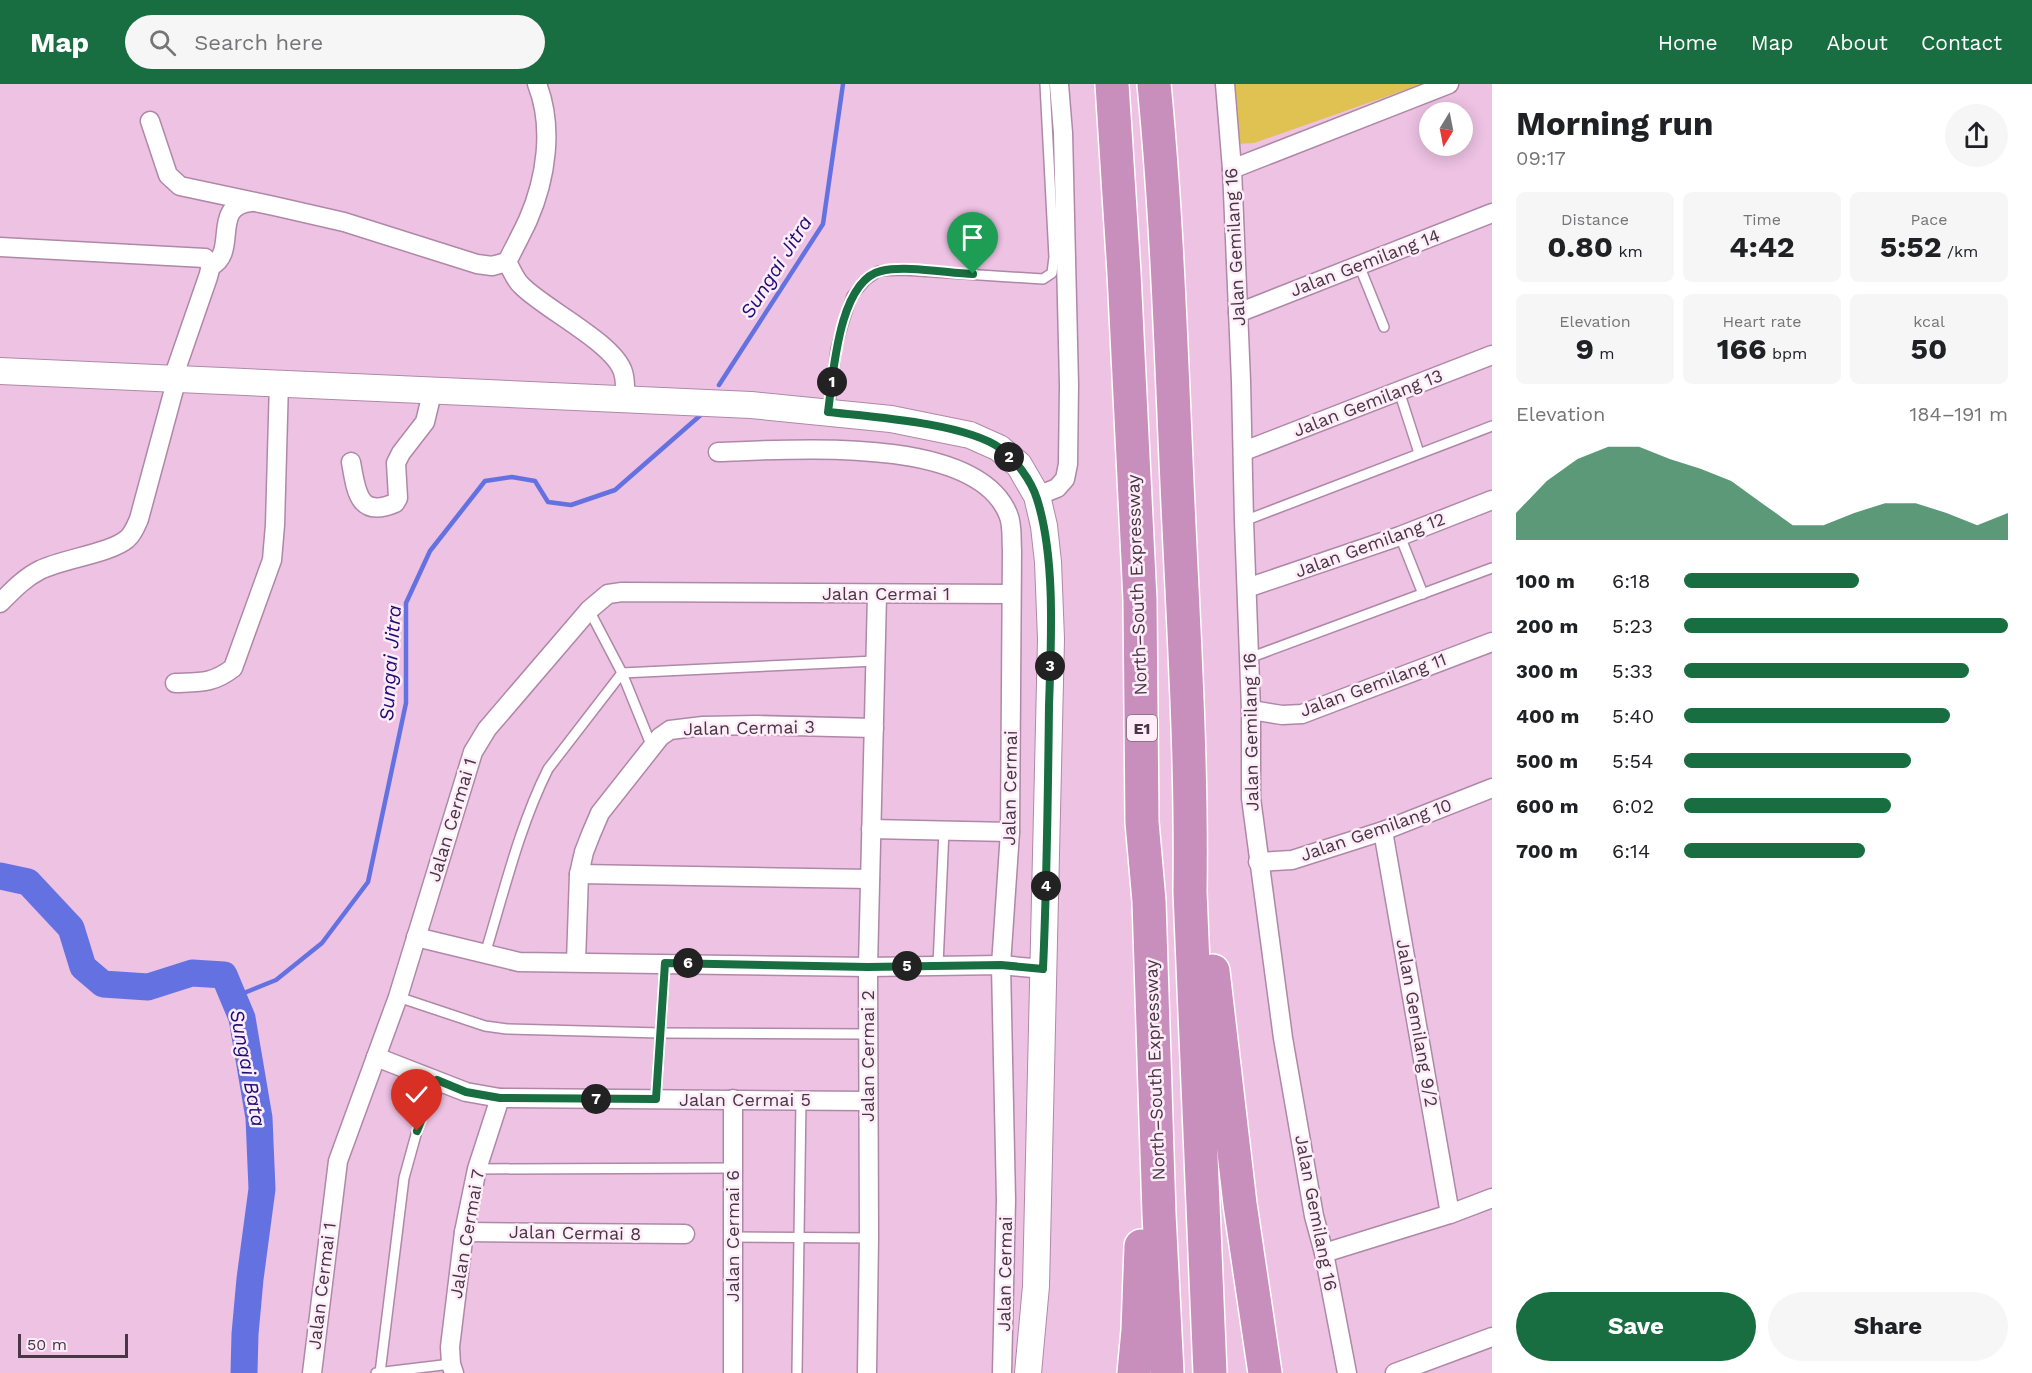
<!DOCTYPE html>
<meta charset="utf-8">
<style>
:root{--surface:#fff;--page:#f6f6f6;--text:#202124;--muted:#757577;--accent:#186e40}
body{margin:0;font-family:"Work Sans",sans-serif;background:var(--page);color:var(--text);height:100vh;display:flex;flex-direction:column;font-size:22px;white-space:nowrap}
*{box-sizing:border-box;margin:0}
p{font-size:20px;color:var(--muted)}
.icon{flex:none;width:33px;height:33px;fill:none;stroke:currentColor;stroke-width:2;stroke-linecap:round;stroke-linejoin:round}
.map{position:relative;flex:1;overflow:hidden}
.details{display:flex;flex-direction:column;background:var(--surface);width:540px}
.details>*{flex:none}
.needle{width:39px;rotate:190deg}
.controls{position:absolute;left:1419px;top:18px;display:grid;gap:12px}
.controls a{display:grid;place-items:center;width:54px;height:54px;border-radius:50%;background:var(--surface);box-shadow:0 3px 15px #0003;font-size:30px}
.scale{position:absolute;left:18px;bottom:15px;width:110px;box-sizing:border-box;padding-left:6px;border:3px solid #473643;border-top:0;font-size:16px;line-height:21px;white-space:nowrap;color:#473643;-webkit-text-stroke:4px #feecf9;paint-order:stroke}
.pin{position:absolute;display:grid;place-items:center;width:51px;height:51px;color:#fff;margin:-62px -26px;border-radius:50% 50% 50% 0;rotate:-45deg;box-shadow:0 0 6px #0007}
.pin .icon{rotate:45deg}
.km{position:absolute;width:30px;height:30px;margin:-15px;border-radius:50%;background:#222;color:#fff;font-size:16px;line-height:30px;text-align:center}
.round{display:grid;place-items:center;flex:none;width:63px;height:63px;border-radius:32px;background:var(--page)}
.head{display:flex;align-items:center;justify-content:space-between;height:102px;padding:0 24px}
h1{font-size:33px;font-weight:700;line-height:45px}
.figures{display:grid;grid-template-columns:repeat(3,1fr);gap:9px;height:102px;padding:6px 24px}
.figures div{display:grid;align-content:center;border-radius:9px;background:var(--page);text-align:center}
.figures b{font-size:30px;font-weight:700}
.figures small{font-size:16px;font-weight:400}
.figures p{font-size:16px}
.chart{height:168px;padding:12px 24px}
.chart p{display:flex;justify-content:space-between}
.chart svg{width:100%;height:108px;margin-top:6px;fill:var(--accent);opacity:.7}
.button{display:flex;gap:12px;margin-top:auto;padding:12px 24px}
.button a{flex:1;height:69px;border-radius:36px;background:var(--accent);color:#fff;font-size:24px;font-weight:700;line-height:69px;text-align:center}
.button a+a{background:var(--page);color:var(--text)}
ul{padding:0 24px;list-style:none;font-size:20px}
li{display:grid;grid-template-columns:96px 72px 1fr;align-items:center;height:45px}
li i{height:15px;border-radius:8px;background:var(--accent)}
header{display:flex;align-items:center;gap:36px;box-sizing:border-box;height:84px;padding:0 30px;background:var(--accent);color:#fff}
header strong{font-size:28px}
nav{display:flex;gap:33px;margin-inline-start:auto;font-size:21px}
.search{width:420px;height:54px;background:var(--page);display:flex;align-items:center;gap:15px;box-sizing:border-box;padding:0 21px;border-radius:33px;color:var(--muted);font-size:22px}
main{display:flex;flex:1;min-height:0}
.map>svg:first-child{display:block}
.green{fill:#dfc252}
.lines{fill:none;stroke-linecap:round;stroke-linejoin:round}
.stream{stroke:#6472e1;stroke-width:4.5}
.river{stroke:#6472e1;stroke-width:27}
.lane-casing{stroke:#b088a7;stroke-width:12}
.street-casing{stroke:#b088a7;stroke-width:21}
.secondary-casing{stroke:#b088a7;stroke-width:28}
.highway-casing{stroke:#fff;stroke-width:36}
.lane{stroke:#fff;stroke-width:9}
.street{stroke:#fff;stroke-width:18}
.secondary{stroke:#fff;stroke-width:26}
.highway{stroke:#c98fbc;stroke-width:33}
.route-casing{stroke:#fff;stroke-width:12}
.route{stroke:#186e40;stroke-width:8}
.labels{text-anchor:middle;stroke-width:5;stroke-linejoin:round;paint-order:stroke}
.shield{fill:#feecf9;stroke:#7e6d7a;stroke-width:1.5}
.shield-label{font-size:16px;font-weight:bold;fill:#473643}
.street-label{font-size:18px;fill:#473643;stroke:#feecf9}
.water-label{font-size:20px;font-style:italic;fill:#1b0f74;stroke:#feecf9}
</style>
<header>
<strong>Map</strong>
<div class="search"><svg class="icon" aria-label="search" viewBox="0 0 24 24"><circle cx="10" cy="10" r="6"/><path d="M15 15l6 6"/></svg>Search here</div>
<nav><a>Home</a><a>Map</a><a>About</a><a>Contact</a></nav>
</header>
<main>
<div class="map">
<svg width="1492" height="1289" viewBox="0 0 1492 1289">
<rect width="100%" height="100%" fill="#edc2e3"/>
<path class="green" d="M1228 0H1422L1254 59 1236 60Z"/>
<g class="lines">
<g class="stream">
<path d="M719 301 823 140 843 0"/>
<path d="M234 913 276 896 322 859 368 798 406 619V519L430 467 485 397 512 393 535 397 548 418 571 421 615 406 703 329"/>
</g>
<path class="river" d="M0 792 28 798 71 844 83 883 103 900 148 903 192 889 224 891 242 934 259 1034 262 1105 250 1195 245 1250 244 1289"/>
<defs>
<g id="lane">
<path d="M1359 181 1384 243"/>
<path d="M1399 307 1419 369"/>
<path d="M829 327 836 265 843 240 852 212 866 196 879 187 903 186 1043 195 1052 189 1054 173 1045 0"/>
<path d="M1244 437 1492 342"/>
<path d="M1400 452 1423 510"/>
<path d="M589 526 622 589 652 663"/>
<path d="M1249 574 1492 484"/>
<path d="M485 870C504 808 519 743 548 685L622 589 875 577"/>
<path d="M938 881 944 746"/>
<path d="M398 913 485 942 507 945 660 949 868 950"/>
<path d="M656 1015 665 879"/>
<path d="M477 1085 733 1084"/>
<path d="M733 1153 869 1154"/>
<path d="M376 1289 451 1280"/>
<path d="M380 1289 404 1094 417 1047 437 996"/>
<path d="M797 1289 801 1016"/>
</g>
<g id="street">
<path d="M537 0C554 43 546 95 528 136 521 151 514 164 507 178 512 186 515 196 522 202 546 226 614 259 623 288 626 297 625 307 625 316"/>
<path d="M1225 0 1232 85 1241 297 1244 437 1251 626V714L1283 954 1314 1132 1324 1169 1347 1289"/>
<path d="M150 37 168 91 180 102 274 122 344 138 477 180 492 182 507 178"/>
<path d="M1232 85 1449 0"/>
<path d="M0 163 205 174 211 182 208 193 173 294"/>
<path d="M211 182C239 168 210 122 251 118"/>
<path d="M1238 229 1492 129"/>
<path d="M1244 367 1492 271"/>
<path d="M718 368C789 366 975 350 1008 430 1013 441 1011 454 1012 466L1010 748 1001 881 1006 1116 1002 1289"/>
<path d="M351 378C356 406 358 435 395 419L398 414 396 379 401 369 425 338 433 305"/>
<path d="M1037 412 1057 404 1065 395 1068 380 1069 301 1063 49 1059 0"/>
<path d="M1247 504 1400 452 1492 416"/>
<path d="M0 519C12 507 24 494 40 486 62 475 111 469 127 455 133 450 136 442 139 435L177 294"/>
<path d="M175 599C200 598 212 600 233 584L272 476 275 441 279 298"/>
<path d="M1251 626 1282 631 1302 630 1492 558"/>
<path d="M871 745 1010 748"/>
<path d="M1383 747 1450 1130"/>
<path d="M1258 778 1292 776 1383 747 1492 704"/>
<path d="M579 790 870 795"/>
<path d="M416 853 519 878 868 883 1001 881 1043 885"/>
<path d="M576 878 579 790 584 768 591 750 600 729 660 653 670 646 703 642 757 641 874 644"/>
<path d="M376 973 466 1008 500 1014 868 1017"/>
<path d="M464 1148 685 1150"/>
<path d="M1324 1169 1450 1130 1492 1114"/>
<path d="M312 1289 338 1077 398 913 473 668 487 645 589 526 608 510 622 508 1010 510"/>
<path d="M454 1289 451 1280 450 1263 464 1148 477 1085 500 1014"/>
<path d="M733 1289V1015"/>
<path d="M867 1289 869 1154 868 883 877 511"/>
<path d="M1395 1289 1492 1253"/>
</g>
<path id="secondary" d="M0 287 751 321 891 335 970 351 999 364 1019 381 1037 412 1044 442 1048 478 1051 555 1036 1202 1028 1289"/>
<g id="highway">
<path d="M1112 0 1124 189 1140 516 1142 738 1149 817 1159 1130 1167 1289"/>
<path d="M1154 0C1167 133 1171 266 1177 399 1183 535 1192 671 1190 808L1210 1289"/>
<path d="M1213 887 1240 1120 1265 1289"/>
<path d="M1134 1289 1138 1246 1141 1162"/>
</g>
</defs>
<use href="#lane" class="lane-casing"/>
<use href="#street" class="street-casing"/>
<use href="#secondary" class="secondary-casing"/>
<use href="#highway" class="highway-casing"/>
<use href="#lane" class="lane"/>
<use href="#street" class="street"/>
<use href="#secondary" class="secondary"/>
<use href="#highway" class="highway"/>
</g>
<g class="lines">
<defs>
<path id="route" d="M417 1047 437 996 466 1008 500 1014 656 1015 665 879 868 883 1001 881 1043 885C1047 798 1048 710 1049 622 1051 559 1056 475 1037 415 1031 396 1016 376 1000 364 964 339 873 333 828 328 833 293 838 197 881 187 905 181 947 189 973 190"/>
</defs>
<use href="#route" class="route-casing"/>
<use href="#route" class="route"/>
</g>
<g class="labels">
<rect class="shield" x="1127" y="631" width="30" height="26" rx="4.5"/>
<g class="shield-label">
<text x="1142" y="650">E1</text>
</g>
<g class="street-label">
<text transform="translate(1235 163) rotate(-93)" y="6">Jalan Gemilang 16</text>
<text transform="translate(1365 179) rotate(-21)" y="6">Jalan Gemilang 14</text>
<text transform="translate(1368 319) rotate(-21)" y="6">Jalan Gemilang 13</text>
<text transform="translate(1370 461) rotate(-20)" y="6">Jalan Gemilang 12</text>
<text transform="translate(1137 501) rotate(-92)" y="6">North–South Expressway</text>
<text x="886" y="516">Jalan Cermai 1</text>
<text transform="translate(1373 601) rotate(-20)" y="6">Jalan Gemilang 11</text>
<text transform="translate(749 644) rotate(-1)" y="6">Jalan Cermai 3</text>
<text transform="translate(1251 648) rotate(-91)" y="6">Jalan Gemilang 16</text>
<text transform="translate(1010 704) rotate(-89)" y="6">Jalan Cermai</text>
<text transform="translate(452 736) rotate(-73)" y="6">Jalan Cermai 1</text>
<text transform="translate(1376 746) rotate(-19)" y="6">Jalan Gemilang 10</text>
<text transform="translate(1417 939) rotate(80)" y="6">Jalan Gemilang 9/2</text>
<text transform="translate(868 972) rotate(-90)" y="6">Jalan Cermai 2</text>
<text transform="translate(1155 986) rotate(-92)" y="6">North–South Expressway</text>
<text x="745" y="1022">Jalan Cermai 5</text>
<text transform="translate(1316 1129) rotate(79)" y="6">Jalan Gemilang 16</text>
<text transform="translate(575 1149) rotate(1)" y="6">Jalan Cermai 8</text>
<text transform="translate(467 1150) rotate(-80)" y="6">Jalan Cermai 7</text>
<text transform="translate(733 1152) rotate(-90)" y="6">Jalan Cermai 6</text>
<text transform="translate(1005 1190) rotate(-89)" y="6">Jalan Cermai</text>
<text transform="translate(322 1202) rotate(-83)" y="6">Jalan Cermai 1</text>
</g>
<g class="water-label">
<text transform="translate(776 183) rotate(-58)" y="7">Sungai Jitra</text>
<text transform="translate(390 579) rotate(-86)" y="7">Sungai Jitra</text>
<text transform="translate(248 984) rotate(79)" y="7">Sungai Bata</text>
</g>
</g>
</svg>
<div class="controls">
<a><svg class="needle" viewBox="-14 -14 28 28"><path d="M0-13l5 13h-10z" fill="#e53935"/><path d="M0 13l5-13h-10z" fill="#757577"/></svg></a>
</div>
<div class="scale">50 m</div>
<div class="pin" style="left:973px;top:190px;background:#1e9e55"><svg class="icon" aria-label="arrive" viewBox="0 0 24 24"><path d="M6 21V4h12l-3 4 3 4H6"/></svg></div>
<div class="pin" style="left:417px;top:1047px;background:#d93025"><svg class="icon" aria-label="check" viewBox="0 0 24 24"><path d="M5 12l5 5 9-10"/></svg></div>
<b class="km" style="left:832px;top:298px">1</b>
<b class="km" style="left:1009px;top:373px">2</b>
<b class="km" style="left:1050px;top:582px">3</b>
<b class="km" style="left:1046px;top:802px">4</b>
<b class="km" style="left:907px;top:882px">5</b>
<b class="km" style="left:688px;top:879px">6</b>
<b class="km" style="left:596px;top:1015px">7</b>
</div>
<section class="details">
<div class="head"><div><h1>Morning run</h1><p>09:17</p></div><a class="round"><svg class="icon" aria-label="share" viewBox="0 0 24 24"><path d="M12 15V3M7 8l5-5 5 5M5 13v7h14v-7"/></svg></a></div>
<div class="figures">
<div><p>Distance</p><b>0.80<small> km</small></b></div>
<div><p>Time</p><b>4:42</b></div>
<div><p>Pace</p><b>5:52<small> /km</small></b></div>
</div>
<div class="figures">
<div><p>Elevation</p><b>9<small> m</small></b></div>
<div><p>Heart rate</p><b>166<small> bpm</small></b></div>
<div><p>kcal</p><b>50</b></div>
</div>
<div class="chart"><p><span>Elevation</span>184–191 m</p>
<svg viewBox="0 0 160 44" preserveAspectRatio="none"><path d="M0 44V33L10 20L20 11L30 6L40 6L50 11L60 15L70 20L80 29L90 38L100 38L110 33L120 29L130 29L140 33L150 38L160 33V44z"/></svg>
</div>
<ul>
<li><b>100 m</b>6:18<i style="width:54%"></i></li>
<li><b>200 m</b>5:23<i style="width:100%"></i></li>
<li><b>300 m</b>5:33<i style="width:88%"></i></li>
<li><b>400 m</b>5:40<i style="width:82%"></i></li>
<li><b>500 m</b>5:54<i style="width:70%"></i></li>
<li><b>600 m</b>6:02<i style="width:64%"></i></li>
<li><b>700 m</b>6:14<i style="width:56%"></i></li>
</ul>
<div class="button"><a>Save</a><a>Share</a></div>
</section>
</main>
